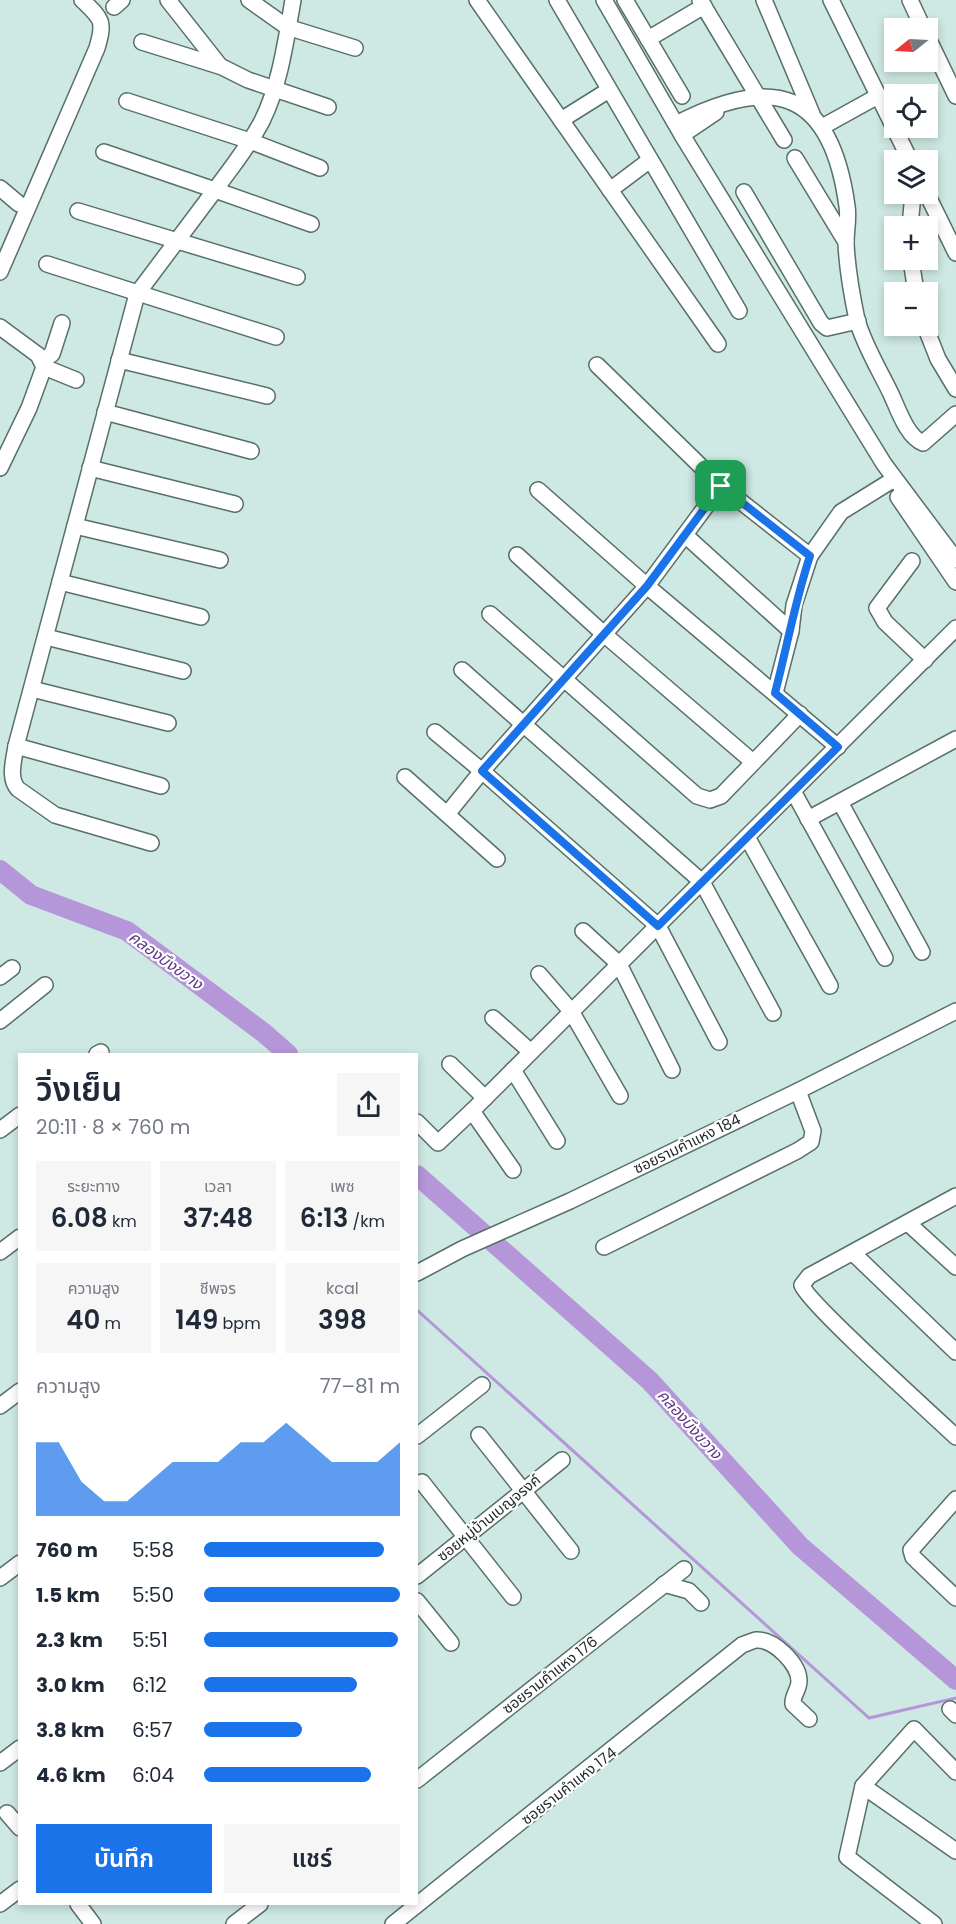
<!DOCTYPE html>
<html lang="th">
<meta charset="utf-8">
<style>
:root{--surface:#fff;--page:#f6f6f7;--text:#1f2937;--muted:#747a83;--accent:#1a73e8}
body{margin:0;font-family:Poppins,"Noto Sans Thai",sans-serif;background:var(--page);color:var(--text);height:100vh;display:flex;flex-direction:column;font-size:22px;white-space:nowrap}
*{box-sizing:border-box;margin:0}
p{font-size:20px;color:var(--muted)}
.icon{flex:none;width:33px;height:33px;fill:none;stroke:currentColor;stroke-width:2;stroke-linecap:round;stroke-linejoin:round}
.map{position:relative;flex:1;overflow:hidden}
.side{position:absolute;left:18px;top:1053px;width:400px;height:852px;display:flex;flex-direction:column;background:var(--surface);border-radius:0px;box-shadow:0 3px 9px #0003}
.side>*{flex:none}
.needle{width:39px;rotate:252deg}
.fabs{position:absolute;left:884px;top:18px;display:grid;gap:12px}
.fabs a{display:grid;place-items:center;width:54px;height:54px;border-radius:0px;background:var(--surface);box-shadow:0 3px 9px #0003;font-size:30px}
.pin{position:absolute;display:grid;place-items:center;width:51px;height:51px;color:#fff;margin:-26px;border-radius:12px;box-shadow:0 3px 9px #0006}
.round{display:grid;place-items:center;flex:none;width:63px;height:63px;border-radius:0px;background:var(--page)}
.overview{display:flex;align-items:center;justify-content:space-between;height:102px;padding:0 18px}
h1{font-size:33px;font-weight:600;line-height:45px}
.metrics{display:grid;grid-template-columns:repeat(3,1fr);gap:9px;height:102px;padding:6px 18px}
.metrics div{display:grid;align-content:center;border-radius:0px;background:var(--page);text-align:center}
.metrics b{font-size:26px;font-weight:600}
.metrics small{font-size:16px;font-weight:400}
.metrics p{font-size:16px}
.chart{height:168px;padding:12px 18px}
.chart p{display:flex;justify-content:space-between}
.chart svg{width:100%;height:108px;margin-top:6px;fill:var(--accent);opacity:.7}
.cta{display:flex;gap:12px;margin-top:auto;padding:12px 18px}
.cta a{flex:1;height:69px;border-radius:0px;background:var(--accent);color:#fff;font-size:24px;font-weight:600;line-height:69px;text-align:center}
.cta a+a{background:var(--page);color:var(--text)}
ul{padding:0 18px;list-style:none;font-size:20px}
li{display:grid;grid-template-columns:96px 72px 1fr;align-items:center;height:45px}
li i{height:15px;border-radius:8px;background:var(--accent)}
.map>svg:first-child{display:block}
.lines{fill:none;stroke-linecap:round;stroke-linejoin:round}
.stream{stroke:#b596d9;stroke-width:3}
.river{stroke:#b596d9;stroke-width:20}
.minor-casing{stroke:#586f6a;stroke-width:18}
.minor{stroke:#fff;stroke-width:15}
.route-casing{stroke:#fff;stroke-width:12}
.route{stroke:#1a73e8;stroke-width:8}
.labels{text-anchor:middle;stroke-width:4.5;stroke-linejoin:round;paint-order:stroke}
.street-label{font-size:15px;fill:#242e2c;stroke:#fff}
.water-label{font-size:16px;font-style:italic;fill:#5e3686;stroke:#fff}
</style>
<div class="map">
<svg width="956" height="1924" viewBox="0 0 956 1924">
<rect width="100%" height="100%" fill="#cee8e3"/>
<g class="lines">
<path class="stream" d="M417 1310 869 1718 956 1698"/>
<g class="river">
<path d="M0 870 31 895 127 931 264 1033 288 1054"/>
<path d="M417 1175 650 1381 800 1546 956 1680"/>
</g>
<defs>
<g id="minor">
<path d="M168 0 220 66 248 80 328 107"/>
<path d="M249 0 287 27 355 48"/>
<path d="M477 0 718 344"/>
<path d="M557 0 739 311"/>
<path d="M604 0 682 135 884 464 956 560"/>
<path d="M625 0 682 96"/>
<path d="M700 0 784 140"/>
<path d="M764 0 812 114"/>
<path d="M831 0 910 160"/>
<path d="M910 0 923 28"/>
<path d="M114 7 122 0"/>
<path d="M927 36 956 96"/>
<path d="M648 39 704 6"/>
<path d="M142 42 219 66"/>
<path d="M127 101 250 141 320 168"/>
<path d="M561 120 609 90"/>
<path d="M676 124C774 73 831 90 847 206 849 219 846 230 846 243 847 267 852 296 857 320 864 345 880 371 891 394 898 409 907 437 923 443L956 414"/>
<path d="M822 127 878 96"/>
<path d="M682 135 716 112"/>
<path d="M104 152 215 190C231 168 249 146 262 121 280 85 286 40 293 0"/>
<path d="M795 158 846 242"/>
<path d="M0 188 19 204"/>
<path d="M610 190 650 160"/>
<path d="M744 192 821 323 827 328 858 321"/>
<path d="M927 194 956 253"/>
<path d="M78 211 297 277"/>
<path d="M910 226 913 194"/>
<path d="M911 260 916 292"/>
<path d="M47 264 276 337"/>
<path d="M0 272 97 48C105 21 102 19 82 0"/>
<path d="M925 326 938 359 956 389"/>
<path d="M0 327 38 355 44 367 29 408 0 468"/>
<path d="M119 360 267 396"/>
<path d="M42 361 52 354 62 323"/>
<path d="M597 365 721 486 810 556"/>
<path d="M44 367 76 380"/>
<path d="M105 412 251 451"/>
<path d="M90 468 235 504"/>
<path d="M721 486 647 586 838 747"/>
<path d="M898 497 956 582"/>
<path d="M75 526 220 560"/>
<path d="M685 535 791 631"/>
<path d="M517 555 605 635 753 762"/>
<path d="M912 561 877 608 885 622 925 660"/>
<path d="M60 582 201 617"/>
<path d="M490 614 697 796 710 800 721 796 800 714"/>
<path d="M46 637 183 671"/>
<path d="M462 670 702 882 773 1013"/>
<path d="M32 689 168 723"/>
<path d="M775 693 791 631 794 605 810 556 841 512 891 481"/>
<path d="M435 732 482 771 647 586 538 490"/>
<path d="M16 746 161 786"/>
<path d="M405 777 497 859"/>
<path d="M793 791 885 958"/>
<path d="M840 802 922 952"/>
<path d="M448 813 482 771 658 926 719 1042"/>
<path d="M808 819 956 739"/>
<path d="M747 837 830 986"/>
<path d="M151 843 55 815 18 789C8 778 14 760 16 746L137 294 215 190 311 224"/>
<path d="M583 931 619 964 672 1070"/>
<path d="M539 974 571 1011 620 1096"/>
<path d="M0 977 12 968"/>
<path d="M493 1018 531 1052"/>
<path d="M0 1021 45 985"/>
<path d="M97 1054 101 1052"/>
<path d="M450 1064 485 1098"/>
<path d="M513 1070 557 1141"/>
<path d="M472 1111 513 1170"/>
<path d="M417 1122 438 1143 472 1111 956 628"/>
<path d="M0 1130 20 1115"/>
<path d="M956 1196 809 1276 802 1285C806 1301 934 1416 956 1437"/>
<path d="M909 1224 956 1267"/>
<path d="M604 1247 797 1151 811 1142 813 1131 798 1091"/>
<path d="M0 1252 20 1237"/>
<path d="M853 1253 956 1352"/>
<path d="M417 1273 462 1249 570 1201 798 1091 956 1011"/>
<path d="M0 1406 20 1391"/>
<path d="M479 1435 571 1551"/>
<path d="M417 1436 482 1385"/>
<path d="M422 1482 513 1597"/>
<path d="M956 1499 911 1550 913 1557 956 1598"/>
<path d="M417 1576 562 1460"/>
<path d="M0 1578 20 1563"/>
<path d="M664 1584 689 1591 701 1603"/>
<path d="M417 1601 451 1643"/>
<path d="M950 1709 956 1715"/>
<path d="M0 1763 20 1748"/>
<path d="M417 1780 684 1569"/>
<path d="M863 1786 956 1851"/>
<path d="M7 1813 20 1828"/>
<path d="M0 1904 20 1889"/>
<path d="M78 1904 93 1924"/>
<path d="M234 1924 260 1904"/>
<path d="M393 1924 742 1645C747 1643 752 1641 756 1640 774 1639 799 1664 799 1681 799 1690 792 1696 793 1704L809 1719"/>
<path d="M934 1924 847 1857 863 1786 914 1729 956 1772"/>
</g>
</defs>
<use href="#minor" class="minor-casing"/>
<use href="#minor" class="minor"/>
</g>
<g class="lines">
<defs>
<path id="route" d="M721 486 810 556C795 601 787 647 775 693L838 747 658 926 482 771 647 586Z"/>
</defs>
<use href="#route" class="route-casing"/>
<use href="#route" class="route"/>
</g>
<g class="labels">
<g class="street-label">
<text transform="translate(687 1144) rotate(-26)" y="5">ซอยรามคำแหง 184</text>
<text transform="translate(489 1518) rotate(-39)" y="5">ซอยหมู่บ้านเบญจรงค์</text>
<text transform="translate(550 1675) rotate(-38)" y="5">ซอยรามคำแหง 176</text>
<text transform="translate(569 1786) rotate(-38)" y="5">ซอยรามคำแหง 174</text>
</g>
<g class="water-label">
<text transform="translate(166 960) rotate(36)" y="6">คลองบึงขวาง</text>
<text transform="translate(690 1424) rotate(48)" y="6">คลองบึงขวาง</text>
</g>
</g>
</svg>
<div class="fabs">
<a><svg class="needle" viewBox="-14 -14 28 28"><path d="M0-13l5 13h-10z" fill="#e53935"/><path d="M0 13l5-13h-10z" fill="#747a83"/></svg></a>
<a><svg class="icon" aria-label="locate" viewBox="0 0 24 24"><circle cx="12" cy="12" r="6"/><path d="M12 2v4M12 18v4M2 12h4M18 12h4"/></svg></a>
<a><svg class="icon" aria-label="layers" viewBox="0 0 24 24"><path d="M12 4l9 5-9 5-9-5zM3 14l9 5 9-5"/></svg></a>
<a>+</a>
<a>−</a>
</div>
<div class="pin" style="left:721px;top:486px;background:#1e9e55"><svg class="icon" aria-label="arrive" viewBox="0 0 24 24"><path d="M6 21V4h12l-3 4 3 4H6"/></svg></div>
<section class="side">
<div class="overview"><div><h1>วิ่งเย็น</h1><p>20:11 · 8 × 760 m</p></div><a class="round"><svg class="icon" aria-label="share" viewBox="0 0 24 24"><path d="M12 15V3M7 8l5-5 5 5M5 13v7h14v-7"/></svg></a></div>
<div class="metrics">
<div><p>ระยะทาง</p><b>6.08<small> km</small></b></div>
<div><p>เวลา</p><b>37:48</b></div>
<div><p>เพซ</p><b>6:13<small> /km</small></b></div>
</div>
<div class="metrics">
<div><p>ความสูง</p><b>40<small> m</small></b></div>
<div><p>ชีพจร</p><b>149<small> bpm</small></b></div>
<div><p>kcal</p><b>398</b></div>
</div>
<div class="chart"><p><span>ความสูง</span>77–81 m</p>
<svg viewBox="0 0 160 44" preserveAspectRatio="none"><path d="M0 44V14L10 14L20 30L30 38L40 38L50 30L60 22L70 22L80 22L90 14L100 14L110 6L120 14L130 22L140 22L150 22L160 14V44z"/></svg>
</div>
<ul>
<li><b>760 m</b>5:58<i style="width:92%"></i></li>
<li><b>1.5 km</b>5:50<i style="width:100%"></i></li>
<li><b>2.3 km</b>5:51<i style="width:99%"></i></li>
<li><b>3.0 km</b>6:12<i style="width:78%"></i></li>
<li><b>3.8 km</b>6:57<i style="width:50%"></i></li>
<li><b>4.6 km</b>6:04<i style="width:85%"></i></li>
</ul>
<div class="cta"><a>บันทึก</a><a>แชร์</a></div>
</section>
</div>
